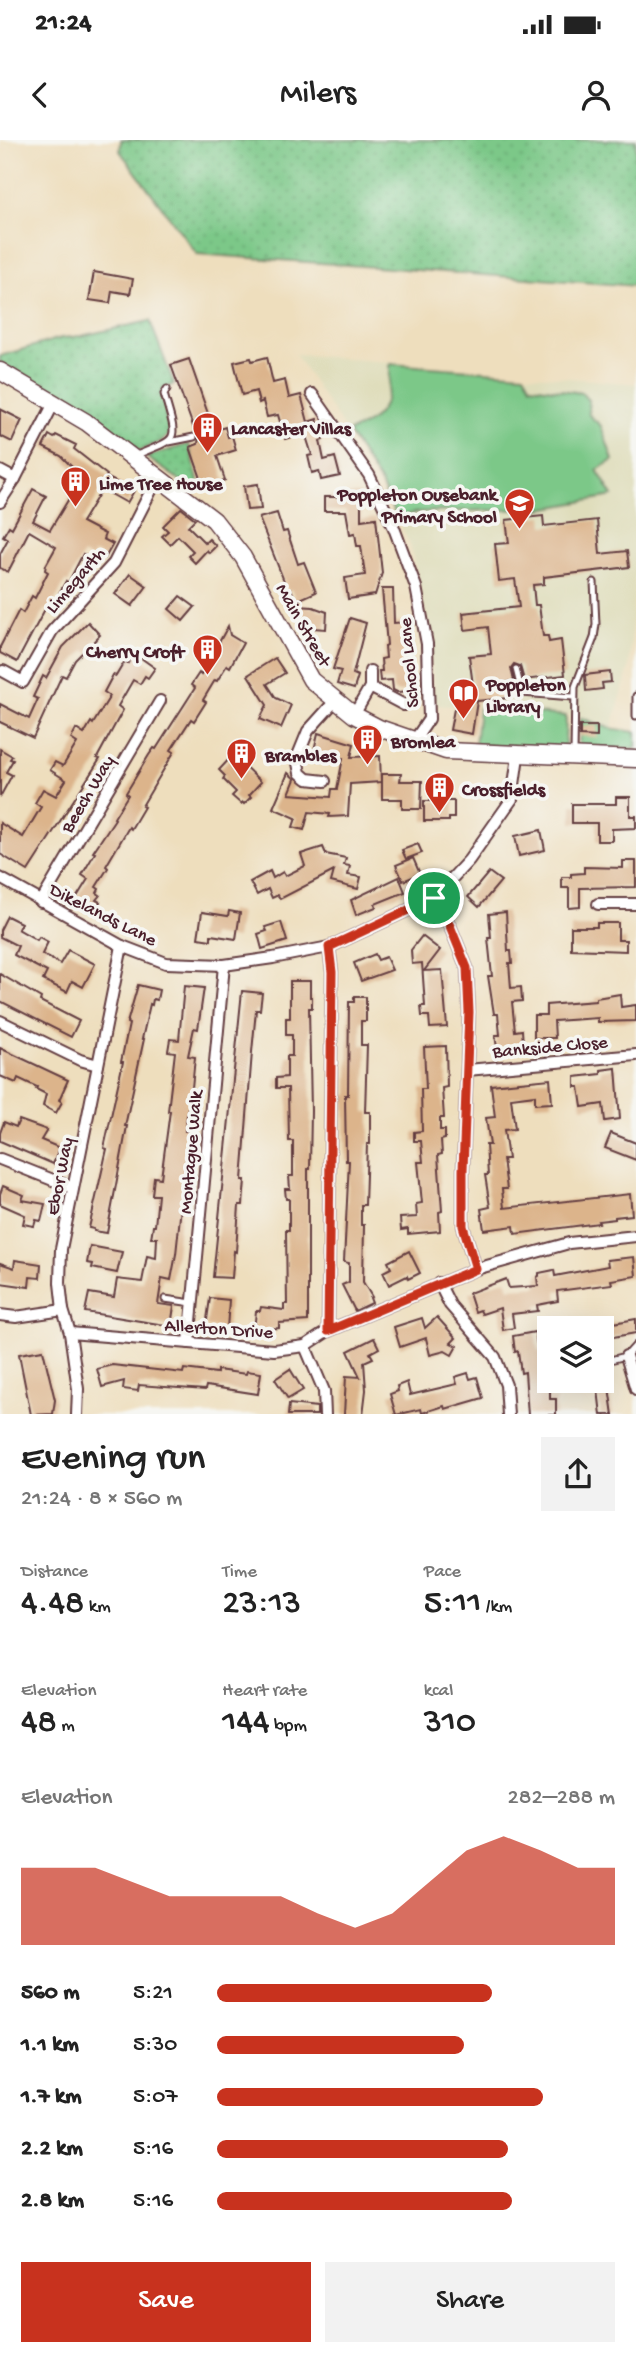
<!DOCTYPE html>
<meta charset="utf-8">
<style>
:root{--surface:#fff;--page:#f2f2f2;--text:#222;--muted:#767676;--accent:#c8321e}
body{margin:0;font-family:"Gochi Hand",sans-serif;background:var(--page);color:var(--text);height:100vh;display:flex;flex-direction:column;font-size:26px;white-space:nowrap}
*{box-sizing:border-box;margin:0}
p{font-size:23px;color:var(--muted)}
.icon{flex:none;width:38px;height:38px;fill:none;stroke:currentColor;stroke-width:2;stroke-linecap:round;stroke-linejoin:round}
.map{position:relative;height:1274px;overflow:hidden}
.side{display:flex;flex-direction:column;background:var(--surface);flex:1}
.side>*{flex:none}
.buttons{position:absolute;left:537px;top:1176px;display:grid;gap:14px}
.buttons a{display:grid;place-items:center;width:77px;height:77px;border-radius:0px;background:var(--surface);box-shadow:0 7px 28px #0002;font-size:35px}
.pin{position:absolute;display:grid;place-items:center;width:60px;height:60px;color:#fff;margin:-30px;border:4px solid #fff;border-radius:50%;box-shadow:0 2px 7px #0007}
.round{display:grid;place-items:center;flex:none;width:74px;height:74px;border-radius:0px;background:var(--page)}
.summary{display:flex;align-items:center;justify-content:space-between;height:119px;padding:0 21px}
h1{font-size:38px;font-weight:600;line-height:52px}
.stats{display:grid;grid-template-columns:repeat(3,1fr);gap:10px;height:119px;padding:7px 21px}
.stats div{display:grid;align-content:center}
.stats b{font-size:35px;font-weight:600}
.stats small{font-size:19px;font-weight:400}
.stats p{font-size:19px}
.chart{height:196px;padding:14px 21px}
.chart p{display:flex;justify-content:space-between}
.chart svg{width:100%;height:126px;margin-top:7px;fill:var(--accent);opacity:.7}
.primary-button{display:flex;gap:14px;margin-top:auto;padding:14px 21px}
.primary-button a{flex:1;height:80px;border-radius:0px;background:var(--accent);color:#fff;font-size:28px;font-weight:600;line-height:80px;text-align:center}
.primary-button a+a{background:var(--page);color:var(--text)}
ul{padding:0 21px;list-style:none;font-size:23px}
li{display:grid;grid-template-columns:112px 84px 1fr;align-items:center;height:52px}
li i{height:18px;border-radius:9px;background:var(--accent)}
.status{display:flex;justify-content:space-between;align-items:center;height:49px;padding:0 35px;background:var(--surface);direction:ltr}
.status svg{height:19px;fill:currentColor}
header{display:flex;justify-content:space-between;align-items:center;height:91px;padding:0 21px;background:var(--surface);font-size:32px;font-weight:600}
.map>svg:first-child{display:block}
.built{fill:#dfddbb}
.grass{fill:url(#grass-dots);stroke:#62745a;stroke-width:2}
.garden{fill:#7bc888;stroke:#62745a;stroke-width:2}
.building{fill:#dcb48b}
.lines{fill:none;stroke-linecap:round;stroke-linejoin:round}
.lane-casing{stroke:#633c41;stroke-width:9}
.street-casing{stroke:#633c41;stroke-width:14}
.secondary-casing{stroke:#633c41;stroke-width:19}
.lane{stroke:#fff;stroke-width:5}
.street{stroke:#fff;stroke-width:10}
.secondary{stroke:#fff;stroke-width:16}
.route-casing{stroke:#fff;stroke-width:14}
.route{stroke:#c8321e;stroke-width:9}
.labels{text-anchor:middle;stroke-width:7;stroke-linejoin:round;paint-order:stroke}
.poi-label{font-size:19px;font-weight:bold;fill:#4a1f2b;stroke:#f6f6f2;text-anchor:start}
.street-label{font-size:19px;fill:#4a1f2b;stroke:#f6f6f2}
</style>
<div class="status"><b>21:24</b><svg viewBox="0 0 49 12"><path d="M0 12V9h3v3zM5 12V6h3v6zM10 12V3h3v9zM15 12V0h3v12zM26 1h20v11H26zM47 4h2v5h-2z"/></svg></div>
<header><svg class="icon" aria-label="back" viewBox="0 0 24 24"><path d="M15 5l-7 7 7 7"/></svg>Milers<svg class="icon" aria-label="person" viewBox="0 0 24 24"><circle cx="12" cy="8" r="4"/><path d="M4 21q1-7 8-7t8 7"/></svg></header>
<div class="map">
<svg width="636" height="1275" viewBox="0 0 636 1275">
<defs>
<pattern id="grass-dots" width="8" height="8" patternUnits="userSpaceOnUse" patternTransform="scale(1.75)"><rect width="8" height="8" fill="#7bc888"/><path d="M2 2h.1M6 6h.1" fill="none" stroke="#6cab76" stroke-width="1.8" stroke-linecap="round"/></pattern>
</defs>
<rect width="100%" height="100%" fill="#f6f6f2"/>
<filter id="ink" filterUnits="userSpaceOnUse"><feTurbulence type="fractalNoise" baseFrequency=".0143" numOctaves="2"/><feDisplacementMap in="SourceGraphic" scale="14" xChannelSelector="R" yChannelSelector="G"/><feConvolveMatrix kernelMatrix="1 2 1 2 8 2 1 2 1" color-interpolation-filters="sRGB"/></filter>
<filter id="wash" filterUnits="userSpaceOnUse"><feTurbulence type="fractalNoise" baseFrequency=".00686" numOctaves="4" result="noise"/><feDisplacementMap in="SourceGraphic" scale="28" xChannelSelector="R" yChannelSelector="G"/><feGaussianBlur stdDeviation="1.57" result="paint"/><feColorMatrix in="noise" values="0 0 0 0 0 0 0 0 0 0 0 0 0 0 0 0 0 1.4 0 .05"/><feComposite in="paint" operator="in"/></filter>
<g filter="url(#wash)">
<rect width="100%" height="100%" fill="#eedebd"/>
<path class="built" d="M295 214 636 244V434L629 528 612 587 571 575 435 565 428 483 410 405 380 342Z"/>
<g class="grass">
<path d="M121 0H636V146L197 114 120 11Z"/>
<path d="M150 181 174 244 163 249 161 254 170 293 162 301 139 311 64 258 0 222V216L61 198 81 196Z"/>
<path d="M189 304 200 348 194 350 146 317Z"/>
</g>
<g class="garden">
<path d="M390 224 524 234 531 246 582 253 588 260 589 275 601 286 613 320 597 330 613 356 541 369 419 372 396 377 380 342 348 292C384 280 391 260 390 224Z"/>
<path d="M479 568 566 576 565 609 475 605Z"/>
<path d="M581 578 609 588 636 592V608H581L579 605Z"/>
</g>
<g id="blocks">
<g class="building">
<path d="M94 132 133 139 130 154 112 151 110 163 89 160Z"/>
<path d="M267 217 273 243 285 240 289 258 301 255 308 282 317 279 323 300 320 301 324 320 335 317 340 336 321 340 319 331 312 333 308 316 312 315 305 293 285 299 278 275 267 277 263 261 259 263 256 251 242 255 234 222 251 218 252 221Z"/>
<path d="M189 219 214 291 225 287 228 297 232 296 236 310 217 316 225 340 204 347 190 307 198 304 199 295 195 292 171 225Z"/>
<path d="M0 269 22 280 12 302 0 296Z"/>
<path d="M49 295 54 298 56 295 76 305 74 309 107 335 106 337 134 351 127 363 102 349 82 382 105 394 103 399 113 404 105 418 94 413 91 419 83 414 68 443 66 441 49 471 45 469 17 522 0 513V507L19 470 23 473 32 456 35 458 48 432 45 430 46 425 56 407 29 391 8 432 0 428V414L8 399 3 396 9 386 12 388 33 349 46 356 33 381 50 390 82 337 61 316 43 307Z"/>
<path d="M258 344 261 369 247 370 244 346Z"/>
<path d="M346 355H361V380L376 378 382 433 375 455 348 459 345 438 365 435 361 406H357L355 393 350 394 346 371H324V357H346Z"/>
<path d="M181 368 195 379 188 386 205 403 209 399 216 406 209 413 207 410 195 423 188 416 193 411 178 396 170 404 162 396 168 391 163 386Z"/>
<path d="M277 373 283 392 287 391 298 424 304 422 316 452 296 461 291 449 288 451 259 378Z"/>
<path d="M543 376 544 386 597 380 600 414 627 411 629 427 544 437V444L533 445 535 465H539L543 496H548L549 502 561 500 565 535 524 540 520 526 514 524 511 528 514 541 507 542 508 558 477 561 472 594 450 590 454 569 462 570 459 546 473 545 469 516 491 514 488 487 465 490 463 473 519 467 515 439 499 441 495 404 509 403 506 380Z"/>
<path d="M130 434 147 446 132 466 115 454Z"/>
<path d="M382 449H393L394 483 406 482 408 537H411L412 551 397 552 393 550 392 540 380 541 379 531H382L381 519 386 518 385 506 387 505Z"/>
<path d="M180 456 195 467 183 481 169 469Z"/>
<path d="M298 466 313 467 327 472 326 489 299 487 301 473Z"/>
<path d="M350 478 366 483 353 534 358 536 354 549 337 544 341 531 333 529Z"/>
<path d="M88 482 100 495 94 501 98 505 89 514 85 510 75 520 66 537 62 535 33 598 0 582V564L29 579 38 559 33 557 43 536 46 538 63 507Z"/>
<path d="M228 486 230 495 243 503 230 527 227 525 217 541 215 540 203 560 206 562 194 581 191 579 171 610 174 612 142 666 144 667 131 689 129 687 106 726 108 728 96 747 99 749 97 753 100 755 96 760 100 762 93 773 75 760 88 739 82 735 95 713 93 712 115 679 114 678 128 655 126 653 149 615 154 608 156 609 195 548 191 545 199 533 201 535Z"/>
<path d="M134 513 155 528 148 538 145 536 140 544 133 540 118 566 123 570 97 618 100 619 28 731 0 714V683L23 697 41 667 35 663 43 649 56 656 66 640 50 630 55 622 63 626 77 603 71 599 76 589 84 594 91 582 93 584 110 556 104 552 113 535 116 536 125 521 128 523Z"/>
<path d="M275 518 285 533 267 544 276 558 291 565 281 588 260 579 267 565 248 535Z"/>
<path d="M610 532 611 542 602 543 603 549 586 551 585 535Z"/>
<path d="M580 586H597V597L580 596Z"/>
<path d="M318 593 354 604 351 617 380 616 381 642 350 644 348 676 329 677 330 674 309 672 304 690 293 687 296 678 273 668 288 633 295 639 289 654 331 657 332 649H337L343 618 324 614 322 621 312 619Z"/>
<path d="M0 609 12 616 10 619 13 620 6 632 12 635 0 657Z"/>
<path d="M233 615 261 642 249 655 251 657 244 664 242 662 241 664 232 656 236 652 223 639 225 636 219 630Z"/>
<path d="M382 634H401L400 641H422L421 669H402V659H382Z"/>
<path d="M616 657H630V676H636V688L612 689V701H597V683H572V664H616Z"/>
<path d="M424 661H454V678H449V681H424Z"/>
<path d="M541 690 545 710 519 716 515 696Z"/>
<path d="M418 704 422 713 406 719 402 710Z"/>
<path d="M323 707 326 714 346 718 344 725 350 726 348 735 361 737 358 749 331 742 334 731 280 759 278 755 272 758 268 749 257 755 250 742 270 731 273 738 283 732 285 736 305 726 301 714Z"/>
<path d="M413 718 420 734 403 741 396 725Z"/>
<path d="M623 721H636V747L580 748V767L569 768V748H562V737H571V734L584 733V727L623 728Z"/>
<path d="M489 732 501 741 479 767 468 757Z"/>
<path d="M399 737 405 752 375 764 376 767 356 775 351 760Z"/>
<path d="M229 771 240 773 236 799 211 795V800L198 798 202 772 228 776Z"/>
<path d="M506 772 508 811H511L512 823H509L511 848 521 847 522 861 512 862 515 891 522 890 523 905 497 908 495 895H500L498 874H494L488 836H492L488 798H491L489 774Z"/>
<path d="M7 776 21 783 18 789 37 800 39 797 48 802 42 814 60 824 68 810 95 824 83 847 72 841 67 852 43 840 47 832 14 815 18 806 0 797V790Z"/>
<path d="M281 782 287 801 262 809 258 794 267 791 265 787Z"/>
<path d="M597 783H618V800H626V811L571 809V787H597Z"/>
<path d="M422 796 440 810 424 831 442 830 447 887 430 888 429 876H422L421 866H425L422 823 412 824 411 810Z"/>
<path d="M375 814 378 820 386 817 392 830 361 841 354 823Z"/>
<path d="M0 834 41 858 40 861 79 881 71 897 0 861Z"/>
<path d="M290 841H310V857H312V868H309L311 971 310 1029H308V1181L279 1183V1188L267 1189V1193L254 1191 256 1171H260L261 1167 284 1170V1164H287L286 1090H289V1059H286L285 1049H290L289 1036H293V1001H289L288 948H276V938L287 937V916H292V895H286V878H290Z"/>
<path d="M138 845 159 850 157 860 153 859 152 865 150 864 142 899H144L125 986H127L107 1093 94 1091V1089L89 1088 107 1009 104 1008 123 922H121L129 884 127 883Z"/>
<path d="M184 846 204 848 198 889 194 888 188 916 195 917 190 968H188L185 991H189L176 1114 171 1140 162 1138 158 1164 174 1166 171 1186 85 1172 89 1153 114 1157 117 1139 142 1142 147 1116 156 1118 157 1098H151L153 1086H155L158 1055H152L154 1037 161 1038 170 971H168L175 912 168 911 170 899 179 900Z"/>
<path d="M242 851 262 853 260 870H256L252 912 242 1040H245L243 1065H239L236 1112 234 1111 232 1138 213 1137Z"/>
<path d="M620 854 621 867 636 865V881L598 882V878L554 881 555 898H534V875H546V865L596 861V858Z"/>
<path d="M354 857H366V881H361V905H367L365 972H370V1004H367L365 1065H361V1085H364L363 1142 372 1157 370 1158 372 1163 355 1171 342 1145 349 1142V1123L344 1122 349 1021H346L345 955H348L349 862H354Z"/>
<path d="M446 906 447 947 442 948 444 978H440V990H445V999L441 1000 442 1014 438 1015 442 1071 439 1072 440 1091 408 1094V1089L401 1090 400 1078 417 1077 416 1064 422 1063 418 1022H423L421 1001H414V992L422 991 421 949H426L424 907Z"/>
<path d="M0 908 68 940 59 960 62 962 56 973 43 966 46 954 36 949 37 947 18 938 16 943 0 936Z"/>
<path d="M616 928 620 979 605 981 603 964 582 967 579 947H575V937L601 934V930Z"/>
<path d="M550 939 552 963 535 964V955L511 958 515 989 504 990 508 1019H503L507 1049H502L504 1068 630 1054 632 1075 615 1077V1079L598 1081 599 1083 515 1094 514 1086 484 1090 481 1069 490 1067 485 1035H488L486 1005H490L486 978 495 977 491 945Z"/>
<path d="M19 980 47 990 41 1000 60 1008 53 1024 0 1001V993L4 982 16 987Z"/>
<path d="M611 993 636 1003V1020L605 1008Z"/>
<path d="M3 1046 24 1055 22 1060 45 1064 41 1081 36 1080 34 1086 23 1084 25 1075 0 1064V1054Z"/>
<path d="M90 1106 122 1112 117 1133 92 1128 93 1124 87 1123Z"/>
<path d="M409 1111 420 1133 408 1139 407 1136 389 1145 383 1132 391 1128 388 1122Z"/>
<path d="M634 1117 636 1136 611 1140 612 1144 557 1151 558 1161 537 1165 538 1171 512 1174 514 1188 503 1190 500 1168 482 1174 480 1170 475 1172 469 1153 506 1139 509 1148 538 1146 537 1137 539 1136V1133L554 1130 555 1136 608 1126 607 1120Z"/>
<path d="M15 1120 41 1124 40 1138 30 1137 29 1147 0 1143V1123L14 1128Z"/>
<path d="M210 1158 229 1160 227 1189 206 1187Z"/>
<path d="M437 1177 456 1198 451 1203 457 1206 452 1215 445 1211 430 1215 426 1198 400 1207 394 1187 422 1178 425 1188Z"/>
<path d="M636 1179V1193L602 1199V1185Z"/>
<path d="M535 1192 538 1211 550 1209V1259H556V1275H528L525 1232 521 1233 518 1211 515 1212 513 1196Z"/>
<path d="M374 1198 379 1208 370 1213 373 1218 364 1222 366 1250 363 1275H344L346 1236 360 1237 348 1211Z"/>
<path d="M43 1210 55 1260 53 1274 31 1275 19 1214Z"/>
<path d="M112 1225 183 1233 184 1229 217 1233V1230L246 1234 247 1231 261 1233 258 1254 206 1246 205 1250 139 1245 138 1251 123 1249 124 1241 102 1247 97 1229Z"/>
<path d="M290 1229 303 1250 288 1259 275 1239Z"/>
<path d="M468 1233 470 1239 477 1237 483 1258 445 1269 444 1266 422 1273 421 1269 396 1275 390 1254 398 1251 397 1246 407 1242 410 1255 457 1244 455 1237Z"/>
<path d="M612 1237 613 1247H609L613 1275H601L597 1241Z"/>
<path d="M289 1264 317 1267V1275H288Z"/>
</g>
</g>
</g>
<g filter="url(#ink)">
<use href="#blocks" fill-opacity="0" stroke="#633c41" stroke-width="2"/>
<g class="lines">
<defs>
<g id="lane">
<path d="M169 302 194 297"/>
<path d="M134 316C181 297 178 303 164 254L167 249"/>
<path d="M516 529 522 553 573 557"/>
<path d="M636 556V576"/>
<path d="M574 614 575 547 594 498 596 484 594 442"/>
<path d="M165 1159 192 1163"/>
<path d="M602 1222 626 1216 636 1205"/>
</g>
<g id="street">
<path d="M312 254 369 335 394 388 416 447 427 504 429 579 414 601"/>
<path d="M0 331 15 339"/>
<path d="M0 362 15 339 54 263"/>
<path d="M3 531 23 542 52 491 114 423 158 337"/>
<path d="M370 547V531"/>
<path d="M354 575 370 547 404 565"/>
<path d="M325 641 307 639 300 633 297 618 308 591 335 561"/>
<path d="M0 738 122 806 166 823 224 825 273 818 329 807 434 758 469 720 512 659 518 616"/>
<path d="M434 758 450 786 467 828 469 872 463 1030V1086L476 1129"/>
<path d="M41 762 160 561"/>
<path d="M598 764H636"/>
<path d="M0 881 80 920 98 925"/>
<path d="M467 930 636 915"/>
<path d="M0 1019 73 1048"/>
<path d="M439 1143 450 1165 495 1217 506 1245 508 1275"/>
<path d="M0 1175 16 1177 63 1170"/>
<path d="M328 1191 332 832 329 807"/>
<path d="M70 1193 274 1210 305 1206 328 1191 476 1129 569 1103 636 1096"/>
<path d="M189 1203 224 825"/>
<path d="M305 1206 324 1251 325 1275"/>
<path d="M626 1216 636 1249"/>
<path d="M77 1275 78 1249 70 1193 63 1170 60 1143 61 1109 122 806"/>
</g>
<path id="secondary" d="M0 231 86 282 214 380 243 417 311 540 354 575 379 588 446 611 636 619"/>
</defs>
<use href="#lane" class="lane-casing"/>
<use href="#street" class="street-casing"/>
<use href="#secondary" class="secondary-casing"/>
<use href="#lane" class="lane"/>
<use href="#street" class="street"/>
<use href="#secondary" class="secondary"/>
</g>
</g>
<g class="lines" filter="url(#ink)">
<defs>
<path id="route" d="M434 758 450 786 467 828 469 872 463 1030V1086L476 1129 328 1191 332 832 329 807Z"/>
</defs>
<use href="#route" class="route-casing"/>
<use href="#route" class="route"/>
</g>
<defs>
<symbol id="building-pin" viewBox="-11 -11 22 30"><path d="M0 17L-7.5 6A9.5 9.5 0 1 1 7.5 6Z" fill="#c8321e" stroke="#f6f6f2"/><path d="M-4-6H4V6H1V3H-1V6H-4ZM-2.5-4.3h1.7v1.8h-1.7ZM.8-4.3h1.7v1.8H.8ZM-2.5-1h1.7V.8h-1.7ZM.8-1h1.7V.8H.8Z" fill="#fff"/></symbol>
<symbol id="school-pin" viewBox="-11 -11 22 30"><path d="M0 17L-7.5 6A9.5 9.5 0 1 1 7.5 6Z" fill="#c8321e" stroke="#f6f6f2"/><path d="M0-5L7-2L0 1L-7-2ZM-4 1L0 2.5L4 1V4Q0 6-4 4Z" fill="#fff"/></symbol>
<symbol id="library-pin" viewBox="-11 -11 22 30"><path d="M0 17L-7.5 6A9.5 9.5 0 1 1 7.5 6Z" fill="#c8321e" stroke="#f6f6f2"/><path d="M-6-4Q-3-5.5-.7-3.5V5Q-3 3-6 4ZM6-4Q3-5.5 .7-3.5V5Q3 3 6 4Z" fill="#fff"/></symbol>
</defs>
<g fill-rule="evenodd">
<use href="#building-pin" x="190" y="270" width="35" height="47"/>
<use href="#building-pin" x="58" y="324" width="35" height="47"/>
<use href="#school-pin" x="502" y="346" width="35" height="47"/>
<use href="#building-pin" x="190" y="492" width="35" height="47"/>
<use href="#library-pin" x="446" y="536" width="35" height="47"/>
<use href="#building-pin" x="350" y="582" width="35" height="47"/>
<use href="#building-pin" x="224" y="596" width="35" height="47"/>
<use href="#building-pin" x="422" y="630" width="35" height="47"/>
</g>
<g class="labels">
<g class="poi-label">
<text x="231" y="294">Lancaster Villas</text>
<text x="99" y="349">Lime Tree House</text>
<text x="497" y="360" text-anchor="end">Poppleton Ousebank<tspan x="497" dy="22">Primary School</tspan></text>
<text x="184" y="517" text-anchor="end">Cherry Croft</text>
<text x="486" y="550">Poppleton<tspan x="486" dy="22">Library</tspan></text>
<text x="391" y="607">Bromlea</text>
<text x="265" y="621">Brambles</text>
<text x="462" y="655">Crossfields</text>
</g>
<g class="street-label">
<text transform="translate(74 439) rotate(-49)" y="7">Limegarth</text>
<text transform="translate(305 484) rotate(60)" y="7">Main Street</text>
<text transform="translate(407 523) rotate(-95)" y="7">School Lane</text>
<text transform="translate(86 653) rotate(-59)" y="7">Beech Way</text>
<text transform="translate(104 773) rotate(27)" y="7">Dikelands Lane</text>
<text transform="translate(550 905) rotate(-5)" y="7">Bankside Close</text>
<text transform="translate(189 1012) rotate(-85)" y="7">Montague Walk</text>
<text transform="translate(58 1036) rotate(-79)" y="7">Ebor Way</text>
<text transform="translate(219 1187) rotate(4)" y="7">Allerton Drive</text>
</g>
</g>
</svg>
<div class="buttons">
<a><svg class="icon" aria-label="layers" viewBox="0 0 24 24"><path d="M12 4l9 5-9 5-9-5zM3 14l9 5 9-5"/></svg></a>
</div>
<div class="pin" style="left:434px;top:758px;background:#1e9e55"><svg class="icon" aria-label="arrive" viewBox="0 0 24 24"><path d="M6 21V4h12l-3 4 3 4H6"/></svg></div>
</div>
<section class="side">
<div class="summary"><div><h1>Evening run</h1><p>21:24 · 8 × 560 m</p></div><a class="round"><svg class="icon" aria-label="share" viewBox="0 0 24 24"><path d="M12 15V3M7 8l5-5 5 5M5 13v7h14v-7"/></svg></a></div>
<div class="stats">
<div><p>Distance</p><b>4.48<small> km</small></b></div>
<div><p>Time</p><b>23:13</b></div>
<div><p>Pace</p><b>5:11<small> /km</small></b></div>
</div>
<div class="stats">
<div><p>Elevation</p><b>48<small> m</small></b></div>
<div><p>Heart rate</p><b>144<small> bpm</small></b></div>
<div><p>kcal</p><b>310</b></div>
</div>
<div class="chart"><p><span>Elevation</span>282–288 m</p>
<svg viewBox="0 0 160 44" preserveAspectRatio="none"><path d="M0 44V17L10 17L20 17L30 22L40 27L50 27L60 27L70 27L80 33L90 38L100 33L110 22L120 11L130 6L140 11L150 17L160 17V44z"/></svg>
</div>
<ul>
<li><b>560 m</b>5:21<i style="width:69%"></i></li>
<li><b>1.1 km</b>5:30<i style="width:62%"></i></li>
<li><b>1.7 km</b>5:07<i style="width:82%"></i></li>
<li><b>2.2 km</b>5:16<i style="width:73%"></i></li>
<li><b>2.8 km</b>5:16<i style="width:74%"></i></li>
</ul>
<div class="primary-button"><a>Save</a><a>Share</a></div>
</section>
